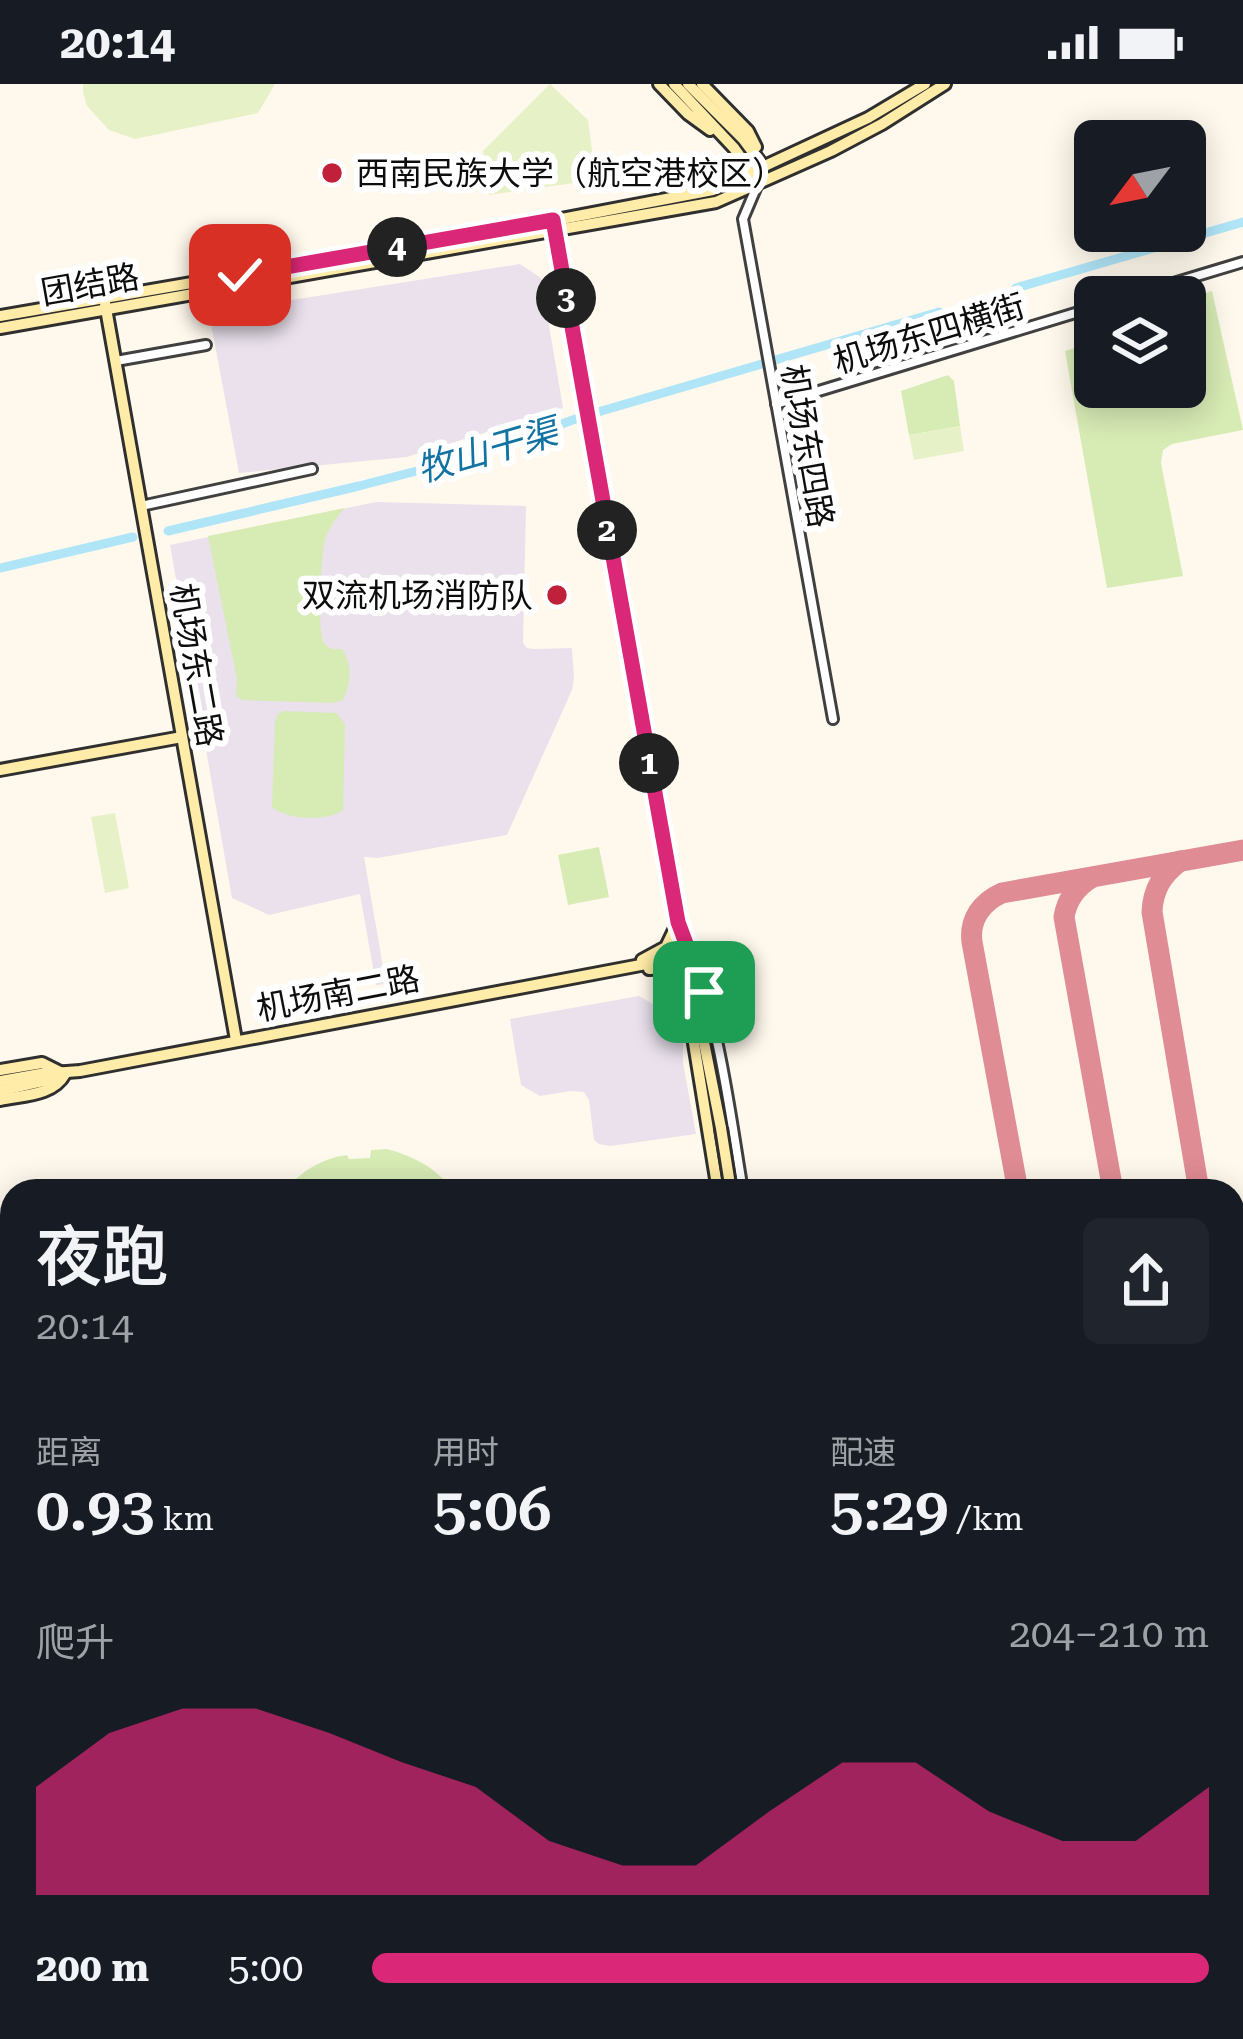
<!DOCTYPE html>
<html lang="zh">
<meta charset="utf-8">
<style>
:root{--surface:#171b24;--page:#20242c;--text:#f1f3f6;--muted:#9ea1a6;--accent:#db2777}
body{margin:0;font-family:"Roboto Serif","Noto Sans SC",serif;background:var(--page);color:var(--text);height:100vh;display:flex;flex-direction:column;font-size:45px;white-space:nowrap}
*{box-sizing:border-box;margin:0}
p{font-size:39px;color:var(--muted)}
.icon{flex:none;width:66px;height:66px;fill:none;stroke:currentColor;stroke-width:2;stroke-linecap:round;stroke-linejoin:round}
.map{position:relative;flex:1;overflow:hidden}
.drawer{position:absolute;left:0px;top:1095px;width:1245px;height:861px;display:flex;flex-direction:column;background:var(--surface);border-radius:36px 36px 0 0;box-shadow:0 6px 30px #0003}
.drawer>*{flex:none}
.needle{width:78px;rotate:238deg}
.controls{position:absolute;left:1074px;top:36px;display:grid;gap:24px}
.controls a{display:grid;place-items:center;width:132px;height:132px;border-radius:18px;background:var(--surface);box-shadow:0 6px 30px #0003;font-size:60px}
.pin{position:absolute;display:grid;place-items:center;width:102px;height:102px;color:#fff;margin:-51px;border-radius:24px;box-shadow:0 6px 18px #0006}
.km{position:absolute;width:60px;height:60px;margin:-30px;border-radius:50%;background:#222;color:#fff;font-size:33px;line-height:60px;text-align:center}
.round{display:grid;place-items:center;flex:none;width:126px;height:126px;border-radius:18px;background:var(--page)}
.summary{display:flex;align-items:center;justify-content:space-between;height:204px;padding:0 36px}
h1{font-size:66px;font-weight:600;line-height:90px}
.figures{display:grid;grid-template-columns:repeat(3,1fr);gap:18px;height:204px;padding:12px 36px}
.figures div{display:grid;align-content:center}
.figures b{font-size:60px;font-weight:600}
.figures small{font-size:33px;font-weight:400}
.figures p{font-size:33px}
.chart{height:336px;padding:24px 36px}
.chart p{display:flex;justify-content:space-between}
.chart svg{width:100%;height:216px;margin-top:12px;fill:var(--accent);opacity:.7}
ul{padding:0 36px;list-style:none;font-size:39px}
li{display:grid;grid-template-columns:192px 144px 1fr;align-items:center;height:90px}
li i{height:30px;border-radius:15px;background:var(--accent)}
.status{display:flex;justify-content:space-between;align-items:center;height:84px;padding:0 60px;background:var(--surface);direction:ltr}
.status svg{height:33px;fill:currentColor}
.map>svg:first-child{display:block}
.industrial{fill:#eae1ec}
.green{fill:#d7ebb5}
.pitch{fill:#e7f1c7}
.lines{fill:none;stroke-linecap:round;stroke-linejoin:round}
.canal{stroke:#b0e5f8;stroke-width:9}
.taxiway{stroke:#e08c94;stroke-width:21}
.street-casing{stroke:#404040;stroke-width:14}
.secondary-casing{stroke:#2f2f2f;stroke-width:16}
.street{stroke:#fff;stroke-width:8}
.secondary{stroke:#ffeca8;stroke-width:10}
.secondary-bridge-casing{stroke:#2f2f2f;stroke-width:16;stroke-linecap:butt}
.secondary-bridge{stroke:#ffeca8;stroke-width:10}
.route-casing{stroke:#fff;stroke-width:24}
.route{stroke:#db2777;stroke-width:15}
.poi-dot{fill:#c1203a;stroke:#fff;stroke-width:4.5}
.labels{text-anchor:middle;stroke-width:12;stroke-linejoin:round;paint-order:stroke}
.poi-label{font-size:33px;fill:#0d0d0d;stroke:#fff;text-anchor:start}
.street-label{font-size:33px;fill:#0d0d0d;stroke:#fff}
.water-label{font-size:36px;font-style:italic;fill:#1273a3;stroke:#fff}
</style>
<div class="status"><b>20:14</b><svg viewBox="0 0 49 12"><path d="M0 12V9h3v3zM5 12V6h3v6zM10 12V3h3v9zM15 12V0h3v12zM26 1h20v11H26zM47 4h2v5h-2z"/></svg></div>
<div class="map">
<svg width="1243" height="1955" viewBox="0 0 1243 1955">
<rect width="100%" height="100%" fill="#fff9ed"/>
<g class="industrial">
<path d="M520 180 541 194 563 324 407 373 239 389 209 229Z"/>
<path d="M376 418 526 422 523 559 527 564 534 565 572 564 574 595 572 606 507 751 378 774 364 773 386 900 376 901 360 810 269 831 232 814 170 461Z"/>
<path d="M639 912 653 920 683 957V979L696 1050 610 1062 599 1060 594 1056 589 1016 584 1008 571 1007 540 1012 521 1001 510 935Z"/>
</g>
<g class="green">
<path d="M1212 207 1243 346 1172 360 1163 366 1161 379 1183 492 1107 504 1065 267 1078 263V246L1095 241V303H1185V215Z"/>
<path d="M948 291 954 297 960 342 909 351 901 307Z"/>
<path d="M345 424C336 434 329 443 325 456 321 470 316 550 325 560 330 566 335 565 342 565 353 581 351 600 343 616L333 619 242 616 236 612 237 595 208 452Z"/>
<path d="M284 627 336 629 345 640 343 726C327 738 287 736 272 723L275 638 278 630Z"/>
<path d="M599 763 609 813 568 821 558 771Z"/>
<path d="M387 1065C415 1073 435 1083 454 1107H286C300 1087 323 1074 347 1071L349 1075 370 1074 371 1066Z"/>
<path d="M1243 1928V1955H1154L1152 1951 1179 1944H1233V1931Z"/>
</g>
<g class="pitch">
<path d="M83 0H275L258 29 135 55 109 46 87 22 83 8Z"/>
<path d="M550 0 588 36 596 96 489 111 483 67Z"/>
<path d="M960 342 964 367 914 376 909 351Z"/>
<path d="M115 729 129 804 105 809 91 733Z"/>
</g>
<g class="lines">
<g class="canal">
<path d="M1016 204 1243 138"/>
<path d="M168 447 359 402 474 372 581 333 939 228"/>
<path d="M0 484 133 453"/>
</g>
<g class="taxiway">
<path d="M1180 777C1162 791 1153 805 1152 828L1199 1107"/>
<path d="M1091 794C1076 803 1067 815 1064 833L1113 1107"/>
<path d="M1018 1107 972 858C969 835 982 818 1002 809L1243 766"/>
<path d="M1233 1296 1243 1350"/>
<path d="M1233 1746 1243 1757"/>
<path d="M1233 1786 1242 1849 1233 1874"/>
<path d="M252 1944 260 1955"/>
<path d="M340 1944 360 1955"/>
<path d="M703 1944 705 1955"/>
<path d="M783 1944 789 1955"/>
<path d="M1097 1944 1105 1955"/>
<path d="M314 1955 320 1944"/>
<path d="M394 1955 456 1944"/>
<path d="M938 1955 1000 1944"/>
</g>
<defs>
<g id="street">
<path d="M757 102 743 135 833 635"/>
<path d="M1127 213 1243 178"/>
<path d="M116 277 206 261"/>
<path d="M776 320 1095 223"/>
<path d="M141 422 312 385"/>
<path d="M678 838C718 922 728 1017 743 1107"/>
</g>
<g id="secondary">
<path d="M659 0 688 30 710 46"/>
<path d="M674 0 734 64 754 92"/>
<path d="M688 0 743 55 764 83 763 86"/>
<path d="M702 0 748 47 756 63"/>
<path d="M554 143 678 838 666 863 642 876"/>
<path d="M105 219 236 956"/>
<path d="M0 232 546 138 713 106 868 34 925 0"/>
<path d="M0 244 716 118 831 67 882 40 945 0"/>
<path d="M0 686 182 653"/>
<path d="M649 885C670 883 678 891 686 910L718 1107"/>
<path d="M708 925 709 948"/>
<path d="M0 986 42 979 62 989"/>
<path d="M0 997 40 990 80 987 667 876C683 878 687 889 693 903L721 1044"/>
<path d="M0 1007 57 994"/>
<path d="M0 1016C23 1011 53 1012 65 990"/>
<path d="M0 1361 12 1359"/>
<path d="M0 1377 12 1375"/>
<path d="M0 1397 12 1395"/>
</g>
</defs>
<use href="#street" class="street-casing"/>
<use href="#secondary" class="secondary-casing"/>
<use href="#street" class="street"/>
<use href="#secondary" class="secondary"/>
<defs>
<path id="secondary-bridge" d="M721 1044 731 1107"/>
</defs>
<use href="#secondary-bridge" class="secondary-bridge-casing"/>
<use href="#secondary-bridge" class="secondary-bridge"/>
</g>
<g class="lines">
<defs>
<path id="route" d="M240 191 553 136 678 838 704 908"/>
</defs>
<use href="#route" class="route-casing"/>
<use href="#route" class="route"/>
</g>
<g class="poi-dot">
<circle cx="332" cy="89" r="12"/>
<circle cx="557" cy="511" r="12"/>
</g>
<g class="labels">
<g class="poi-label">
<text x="356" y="101">西南民族大学（航空港校区）</text>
<text x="533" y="523" text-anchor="end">双流机场消防队</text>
</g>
<g class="street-label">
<text transform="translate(90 200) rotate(-10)" y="12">团结路</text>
<text transform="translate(929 249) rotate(-17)" y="12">机场东四横街</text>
<text transform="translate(808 362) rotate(80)" y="12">机场东四路</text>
<text transform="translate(197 581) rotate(80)" y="12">机场东二路</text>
<text transform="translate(338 909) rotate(-11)" y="12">机场南二路</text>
</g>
<g class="water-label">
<text transform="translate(487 366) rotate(-16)" y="13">牧山干渠</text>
</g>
</g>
</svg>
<div class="controls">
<a><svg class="needle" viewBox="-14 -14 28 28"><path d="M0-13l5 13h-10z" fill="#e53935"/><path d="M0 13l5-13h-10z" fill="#9ea1a6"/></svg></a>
<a><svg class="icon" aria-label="layers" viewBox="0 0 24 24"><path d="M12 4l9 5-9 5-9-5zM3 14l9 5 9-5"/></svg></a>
</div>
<div class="pin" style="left:704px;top:908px;background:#1e9e55"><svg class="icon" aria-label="arrive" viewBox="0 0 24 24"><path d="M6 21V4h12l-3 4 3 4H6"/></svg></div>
<div class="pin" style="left:240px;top:191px;background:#d93025"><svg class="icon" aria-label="check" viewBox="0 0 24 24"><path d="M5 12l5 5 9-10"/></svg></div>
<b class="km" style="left:649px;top:679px">1</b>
<b class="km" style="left:607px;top:446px">2</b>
<b class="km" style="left:566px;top:214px">3</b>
<b class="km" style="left:397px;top:163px">4</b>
<section class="drawer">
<div class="summary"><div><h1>夜跑</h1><p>20:14</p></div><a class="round"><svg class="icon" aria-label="share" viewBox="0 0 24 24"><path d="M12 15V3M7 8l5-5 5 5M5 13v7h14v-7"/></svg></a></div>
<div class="figures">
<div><p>距离</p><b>0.93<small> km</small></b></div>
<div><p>用时</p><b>5:06</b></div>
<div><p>配速</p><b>5:29<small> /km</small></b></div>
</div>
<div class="chart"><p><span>爬升</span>204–210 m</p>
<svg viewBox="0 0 160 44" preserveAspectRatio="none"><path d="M0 44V22L10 11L20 6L30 6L40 11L50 17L60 22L70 33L80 38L90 38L100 27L110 17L120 17L130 27L140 33L150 33L160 22V44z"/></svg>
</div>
<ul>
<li><b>200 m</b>5:00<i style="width:100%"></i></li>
</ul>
</section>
</div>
